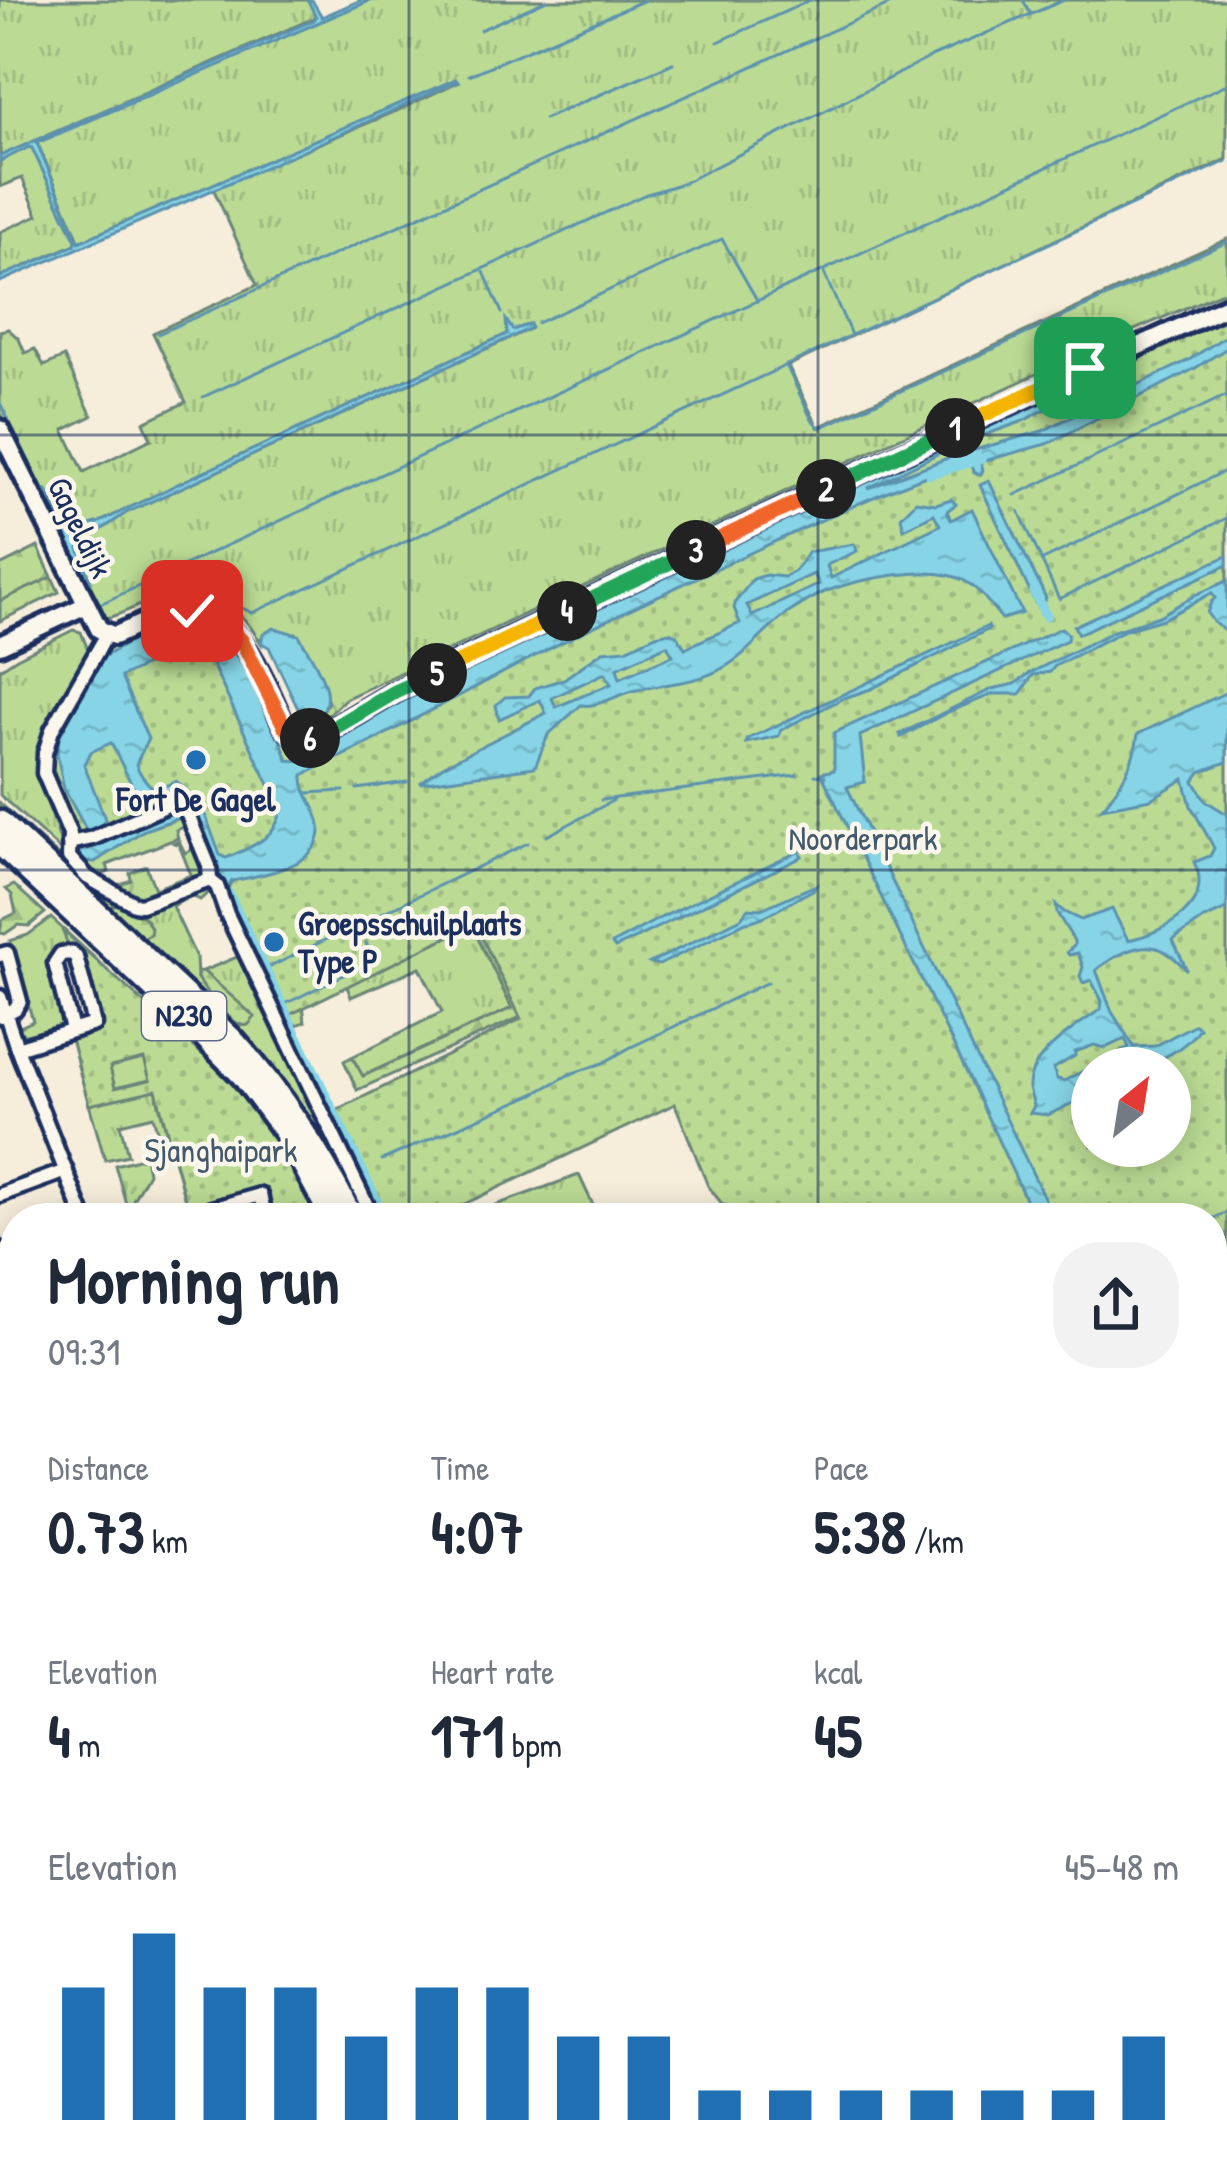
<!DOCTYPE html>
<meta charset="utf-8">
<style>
:root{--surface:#fff;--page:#f2f2f3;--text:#1f2937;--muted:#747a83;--accent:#1f6fb2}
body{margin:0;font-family:"Patrick Hand",sans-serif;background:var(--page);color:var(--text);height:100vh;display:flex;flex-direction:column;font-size:45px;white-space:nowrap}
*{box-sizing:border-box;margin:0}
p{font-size:39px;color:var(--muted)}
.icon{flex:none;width:66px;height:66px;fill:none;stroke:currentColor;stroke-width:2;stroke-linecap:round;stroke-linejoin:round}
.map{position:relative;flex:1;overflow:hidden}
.details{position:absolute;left:0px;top:1203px;width:1227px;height:975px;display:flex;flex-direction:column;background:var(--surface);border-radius:48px 48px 0 0;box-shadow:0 6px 30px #0003}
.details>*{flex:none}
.needle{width:78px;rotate:30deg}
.controls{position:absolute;left:1071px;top:1047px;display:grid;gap:24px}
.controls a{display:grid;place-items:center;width:120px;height:120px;border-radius:50%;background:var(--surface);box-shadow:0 6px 30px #0003;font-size:60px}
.pin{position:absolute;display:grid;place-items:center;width:102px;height:102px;color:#fff;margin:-51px;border-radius:24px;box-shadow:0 6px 18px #0006}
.km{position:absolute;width:60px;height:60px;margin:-30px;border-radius:50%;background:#222;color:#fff;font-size:33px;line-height:60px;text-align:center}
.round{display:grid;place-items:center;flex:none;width:126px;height:126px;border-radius:48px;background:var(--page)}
.head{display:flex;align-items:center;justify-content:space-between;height:204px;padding:0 48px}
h1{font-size:66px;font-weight:800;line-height:90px}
.stats{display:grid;grid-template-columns:repeat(3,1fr);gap:18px;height:204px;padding:12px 48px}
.stats div{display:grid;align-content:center}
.stats b{font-size:60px;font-weight:800}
.stats small{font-size:33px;font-weight:400}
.stats p{font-size:33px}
.chart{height:336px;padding:24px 48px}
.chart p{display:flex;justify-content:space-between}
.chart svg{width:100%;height:216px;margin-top:12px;stroke:var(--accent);stroke-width:6}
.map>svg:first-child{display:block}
.built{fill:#f1e2c7}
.grass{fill:url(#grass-tufts);stroke:#6b8579;stroke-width:3;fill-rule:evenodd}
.forest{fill:url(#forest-firs);stroke:#6b8579;stroke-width:3}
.park{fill:url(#park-dots);stroke:#6b8579;stroke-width:3;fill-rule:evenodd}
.garden{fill:#bbdb94;stroke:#6b8579;stroke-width:3}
.water{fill:url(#water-ripples);stroke:#5b92af;stroke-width:3;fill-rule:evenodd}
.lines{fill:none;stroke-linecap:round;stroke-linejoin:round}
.stream{stroke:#5b92af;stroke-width:3}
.canal{stroke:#86d4e5;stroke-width:10}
.street-casing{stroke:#1b2f5e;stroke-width:21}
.secondary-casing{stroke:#1b2f5e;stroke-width:26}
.highway-casing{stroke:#1b2f5e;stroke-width:30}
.street{stroke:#fbf7ec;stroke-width:12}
.secondary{stroke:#fbf7ec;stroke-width:16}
.highway{stroke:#fbf7ec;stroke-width:21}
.split-1-casing{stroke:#fff;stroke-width:24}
.split-2-casing{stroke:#fff;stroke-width:24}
.split-3-casing{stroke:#fff;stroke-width:24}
.split-4-casing{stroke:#fff;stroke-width:24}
.split-5-casing{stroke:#fff;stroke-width:24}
.split-6-casing{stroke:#fff;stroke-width:24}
.split-7-casing{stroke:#fff;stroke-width:24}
.split-8-casing{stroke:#fff;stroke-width:24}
.split-1{stroke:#f5b400;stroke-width:15}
.split-2{stroke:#22a559;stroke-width:15}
.split-3{stroke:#f0652b;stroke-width:15}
.split-4{stroke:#22a559;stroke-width:15}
.split-5{stroke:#f5b400;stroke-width:15}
.split-6{stroke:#22a559;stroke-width:15}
.split-7{stroke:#f0652b;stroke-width:15}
.split-8{stroke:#f5b400;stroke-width:15}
.grid{fill:none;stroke:#1b2f5e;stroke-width:3;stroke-opacity:0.55}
.poi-dot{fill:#1f6fb2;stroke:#fbf7ec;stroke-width:4.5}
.labels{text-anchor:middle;stroke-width:9;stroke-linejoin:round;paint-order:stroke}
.shield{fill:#fbf7ec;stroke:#5e6b89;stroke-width:3}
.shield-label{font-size:30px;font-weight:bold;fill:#1b2f5e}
.street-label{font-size:33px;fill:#1b2f5e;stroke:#fbf7ec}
.poi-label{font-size:33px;font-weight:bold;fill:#1b2f5e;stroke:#fbf7ec}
.park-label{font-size:33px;fill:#435a6c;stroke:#fbf7ec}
</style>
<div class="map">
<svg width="1227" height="2176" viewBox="0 0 1227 2176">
<defs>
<pattern id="grass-tufts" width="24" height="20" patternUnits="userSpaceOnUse" patternTransform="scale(3)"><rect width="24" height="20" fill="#bbdb94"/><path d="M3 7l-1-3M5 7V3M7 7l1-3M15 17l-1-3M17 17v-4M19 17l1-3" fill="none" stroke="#a0bc82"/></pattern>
<pattern id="forest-firs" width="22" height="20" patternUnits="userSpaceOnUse" patternTransform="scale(3)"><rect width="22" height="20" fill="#bbdb94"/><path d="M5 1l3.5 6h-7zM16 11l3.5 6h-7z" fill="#a0bc82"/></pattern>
<pattern id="park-dots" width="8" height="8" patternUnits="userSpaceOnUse" patternTransform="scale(3)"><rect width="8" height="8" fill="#bbdb94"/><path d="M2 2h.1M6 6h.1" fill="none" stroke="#a0bc82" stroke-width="1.8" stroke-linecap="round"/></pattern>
<pattern id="water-ripples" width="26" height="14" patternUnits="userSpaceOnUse" patternTransform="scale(3)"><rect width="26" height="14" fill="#86d4e5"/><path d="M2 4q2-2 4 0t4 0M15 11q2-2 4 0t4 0" fill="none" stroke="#73b6c7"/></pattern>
</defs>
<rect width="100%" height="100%" fill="#f6eddb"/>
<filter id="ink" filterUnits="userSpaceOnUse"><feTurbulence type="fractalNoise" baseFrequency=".00833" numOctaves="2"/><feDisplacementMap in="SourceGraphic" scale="24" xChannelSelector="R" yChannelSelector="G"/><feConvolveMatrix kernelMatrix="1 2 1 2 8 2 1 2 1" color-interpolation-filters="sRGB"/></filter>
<g filter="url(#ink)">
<path class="built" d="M123 2163H215L219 2176H127Z"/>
<g class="grass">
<path d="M0 0H308L316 17 0 156Z"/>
<path d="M371 0H1227V159L788 366 818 427 1227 239V290L1095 347 890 442 345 699 329 714 319 718 328 702 296 633H284L261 638V643C256 635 250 626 244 619 227 603 196 589 172 593 150 597 126 615 99 620L38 497 41 493 0 412V331L8 329 19 339 25 353 35 349 44 366 64 357 92 416 64 430 84 472 151 439 144 422 186 402 153 333 257 285 213 188 397 111 458 82 456 79 80 242 37 142ZM529 324 530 329 126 513 85 541 79 548 91 582 86 584 66 541 56 509 66 531 98 523 182 482Z"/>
<path d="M29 147 32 148 76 240 75 244 0 277V232L38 215 22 178 0 187V161Z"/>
<path d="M52 577 59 592 0 621V601Z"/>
<path d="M73 630 81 632 90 655 65 833 60 850 0 795V669L17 658Z"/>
<path d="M0 803 54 852 58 855 63 854 78 875 115 902 113 906 107 907 0 811Z"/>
<path d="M186 816 192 832 186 835 183 827 176 830 178 838 107 865 109 872 97 877 77 862 73 849 94 840 95 861 144 830Z"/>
<path d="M194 835C197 843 205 857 205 865 206 881 157 895 143 900H134L107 883 112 880 116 886 131 880 130 873 146 866 155 889 191 875 179 845 174 843 179 841 185 853 192 849 188 837Z"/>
<path d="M204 885 212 889 200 900 192 896 172 906 196 957 197 978 211 998 232 1020 246 1025 254 1017 203 971 242 955 368 1218H358L140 939 150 934C153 921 140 916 130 909L138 910Z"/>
<path d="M51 918 97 960 242 1130 210 1204 195 1205 193 1202 186 1203 157 1097 167 1131 158 1134 153 1116 120 1124 128 1155 105 1160 77 1062 142 1042 85 967 58 952 66 1025 19 1037 18 1028 33 1021 10 941 28 935Z"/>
<path d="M472 925 512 1008 362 1076 352 1057 442 1012 420 967 351 997 346 984Z"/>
<path d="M145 1157 148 1173 133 1200 136 1212 129 1214 115 1165Z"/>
<path d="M579 1175 594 1207 571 1218H460Z"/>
<path d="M1227 1465V1575L1212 1582V1472Z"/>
<path d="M1227 1580V2176H929L923 2163H1212V1587Z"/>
<path d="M614 2163H732L737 2176H617Z"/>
</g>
<g class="forest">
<path d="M38 547 52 577 0 601V566Z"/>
<path d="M14 885 45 913 29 926 18 925 5 934 0 933 2 920 16 913 12 895 6 889Z"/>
<path d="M115 902 145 918 151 928 150 934 140 939 107 907 113 906Z"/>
<path d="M480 913 527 1014 357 1090 344 1061 352 1057 363 1076 512 1008 472 926 303 1004 305 1022 291 1027 280 1005Z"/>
<path d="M203 971 255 1017C252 1020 251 1023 248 1025 233 1030 204 989 197 978L198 972Z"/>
</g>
<g class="park">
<path d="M1227 314V1458L1216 1463 1212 1454V1218H733L708 1186 675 1104 435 1218H373L325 1116 521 1019 475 923 279 1020 211 888 178 809 65 857 46 796 36 750 48 722 86 658 166 621 182 617 204 620 235 640 293 741 397 696ZM1092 1068H1170V1146H1092Z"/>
<path d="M62 930 238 1086 297 1175 316 1218H272L262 1189 195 1205 193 1202 186 1203 156 1090 89 1105 70 1036 101 1025Z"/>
<path d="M15 1820V1973L0 1978V1849L14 1844 9 1821Z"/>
</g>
<path class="garden" d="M144 1059 150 1080 115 1088 110 1067Z"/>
<g class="water">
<path d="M308 0H312L322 17 361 0H371L37 143 79 242 456 79 458 81C307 150 153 216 0 282V277L75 245 76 240 32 148 29 147 0 161V156L314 20 316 17Z"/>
<path d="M506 320 513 330 530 324 531 328 126 513 85 541 79 548 91 582 86 585 41 494 44 490 47 491 66 531 98 523 182 482 507 334Z"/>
<path d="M1227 335V348L1194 369 1047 444 980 462 983 470 981 474 974 473 969 462 961 464C893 486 830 516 765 546 690 581 614 615 541 653 461 694 384 737 303 775 302 793 315 804 319 821 329 866 262 875 232 881L228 888H225L202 823 192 813 144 830 95 862 82 861 78 853 102 838 114 836 193 805C176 785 164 798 143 807L111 743 91 752 84 764 105 819 98 832 89 835 64 789 57 754 60 731 101 658 166 622 181 619 203 622 227 637 237 649 276 728 288 760 302 761 321 741 400 699 1106 370 1142 358 1021 422 954 446 868 488 953 456 1042 431 1189 360ZM185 647 197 649 211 662 281 810C276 839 251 847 226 858L220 855 202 806 176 781 156 790C148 785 139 773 136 764L148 739 121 677Z"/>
<path d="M989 481 1046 598 1042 604 1035 603 980 485Z"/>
<path d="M951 499 956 504 947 511 951 520 972 509 1022 613 1002 619C991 606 979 588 963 580 932 564 859 579 827 591 813 597 799 606 787 614 764 631 747 655 723 668 696 684 663 683 633 691 617 695 597 708 581 705L548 735 535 767 420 783 443 766 546 713 540 700 499 719 496 705 505 697 529 696 535 688 564 679 603 651 626 649 656 635 669 632 677 635 685 648 740 623 734 608 736 601 753 579 766 575 784 577 795 571 808 552 854 544 857 551 827 565 831 578 940 525 934 514 904 529 901 517 916 501 936 504ZM814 574 819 584 752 616 747 605ZM667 645 673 655 620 678 617 668ZM605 673 611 684 556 707 552 698Z"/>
<path d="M1227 556V565L1078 634 1074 626Z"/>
<path d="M1227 581V632L1214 623 1207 613 1211 602 1215 598 1212 593 1163 619 1125 630 1055 666 1050 672 1033 675 1020 694H993L948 712 901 737 900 734 992 689 1015 684 1028 674 1114 631 1159 616 1195 595Z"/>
<path d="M988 626 989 629 871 689 844 698 781 730 779 736 746 743 748 739Z"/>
<path d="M274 628 299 635C312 660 346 702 312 721L300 713 269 647 261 643 263 634Z"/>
<path d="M1061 628 1068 634 1067 640 860 736 865 782 847 787 1054 1218H1034L968 1075 821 773 834 770V733Z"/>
<path d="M1227 692V762L1200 772 1194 781 1206 801 1227 814V909L1204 919 1173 940 1187 970C1179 963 1172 954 1162 950 1141 940 1113 957 1096 970L1112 1012 1134 1047 1155 1046 1195 1024 1199 1028C1187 1048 1155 1065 1132 1068 1119 1070 1105 1068 1092 1068V1091L1087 1096 1048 1115 1030 1113 1034 1106C1033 1102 1029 1091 1029 1087 1028 1055 1079 1025 1101 1009L1102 1001 1091 980 1083 983 1080 976 1083 967 1078 953 1069 955 1067 952 1074 946V941L1057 913 1056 905 1064 912 1081 920 1112 909 1128 940C1164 933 1215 905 1194 862L1210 856 1214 848 1191 806 1184 779 1151 799 1102 808C1120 788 1135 761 1138 734ZM1125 1039 1129 1047 1064 1081 1057 1079 1053 1069 1075 1056V1052L1094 1045 1105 1048Z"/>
<path d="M800 851 802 856 798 859 615 948 612 944 658 919Z"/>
<path d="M816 885 813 890C794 899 765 920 746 922L659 965 650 963 741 918 749 908 761 909Z"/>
</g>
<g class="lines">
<g class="stream">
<path d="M1023 0 1030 13"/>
<path d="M480 30 547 0"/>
<path d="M718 42 811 0"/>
<path d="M469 75 645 0"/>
<path d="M544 119 673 63"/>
<path d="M484 272 502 313"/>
<path d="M824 273 851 335"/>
<path d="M537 323 722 239 757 300"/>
<path d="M158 334 900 0"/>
<path d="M1130 361 1227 318"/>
<path d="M786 365 812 420 820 428 1227 242"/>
<path d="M203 397 644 195 683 183 931 57 1064 0"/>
<path d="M0 403 43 490"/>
<path d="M1015 495 1227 395"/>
<path d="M1019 511 1059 599 1227 518"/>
<path d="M1041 561 1227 470"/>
<path d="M89 585 100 604 1227 84"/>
<path d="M177 589 211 592 252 613C578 464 901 309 1227 161"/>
<path d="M815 775 825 776"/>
<path d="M357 789 407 782"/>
<path d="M307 793 344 791"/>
<path d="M601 800 797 775"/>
<path d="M547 836 614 800"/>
<path d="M342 932 528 843"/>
<path d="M266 969 329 938"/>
<path d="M283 1005 374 960 366 943"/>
<path d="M382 1160 534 1094 570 1074 603 1063 629 1048 768 982"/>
<path d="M1212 1219 1227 1212"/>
<path d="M1212 1286 1227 1279"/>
<path d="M1212 1698 1227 1691"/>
<path d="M1212 1737 1227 1729"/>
<path d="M1212 1808 1227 1801"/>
<path d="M1212 1866 1227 1859"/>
<path d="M1212 1901 1227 1894"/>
<path d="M1212 1976 1227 1969"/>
<path d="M1212 2040 1227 2032"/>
<path d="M1212 2106 1227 2098"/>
<path d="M1057 2163 1063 2176"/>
<path d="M1065 2176 1092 2163"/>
<path d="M1225 2176 1227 2175"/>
</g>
<g class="canal">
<path d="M930 474 981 459"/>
<path d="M1034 592 1046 616"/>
<path d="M228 893 385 1218"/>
<path d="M824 2163 829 2176"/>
</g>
<defs>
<g id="street">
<path d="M107 634 52 730 45 753 44 773 70 834 69 857 87 877 134 904 141 905 210 880"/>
<path d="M69 843 93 838 172 803 184 805 209 866 210 880 217 886 227 914 373 1218"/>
<path d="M0 955 7 953 20 1001 15 1009 1 1016"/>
<path d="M0 997 17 1048 84 1218"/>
<path d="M17 1048 94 1024 76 957 72 953 61 954 55 963 72 1030"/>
<path d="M0 1195 66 1171"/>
<path d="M180 1218 260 1195 266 1218"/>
<path d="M0 1249 15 1304"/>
<path d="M0 1437 15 1491"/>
<path d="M0 1534 15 1530"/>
<path d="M0 1548 15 1604"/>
<path d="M0 1619 15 1615"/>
<path d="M0 1789 15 1844 0 1849"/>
<path d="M0 1978 15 1973"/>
<path d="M0 2077 15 2132"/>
<path d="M24 2163 28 2176"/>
<path d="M74 2163 78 2176"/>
<path d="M232 2163 235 2176"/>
<path d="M420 2163 425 2176"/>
<path d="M601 2163 605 2176"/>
<path d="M813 2163 818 2176"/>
<path d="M323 2176 369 2163"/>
</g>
<g id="secondary">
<path d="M0 429 99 629 114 636C137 626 161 612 186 611 242 609 265 687 285 727 296 739 305 739 320 736L395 692 857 474 1227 306"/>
<path d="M0 645 86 605"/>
</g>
<g id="highway">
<path d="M0 822 233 1040C282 1094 320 1152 352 1218"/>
<path d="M0 844 199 1031 243 1076 288 1136 332 1218"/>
<path d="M756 2163 761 2176"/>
<path d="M774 2163 780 2176"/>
</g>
</defs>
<use href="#street" class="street-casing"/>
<use href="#secondary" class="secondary-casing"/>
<use href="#highway" class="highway-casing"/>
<use href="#street" class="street"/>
<use href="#secondary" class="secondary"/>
<use href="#highway" class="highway"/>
</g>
</g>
<g class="lines" filter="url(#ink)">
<defs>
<path id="split-1" d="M955 428 1085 368"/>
<path id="split-2" d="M826 489 955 428"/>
<path id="split-3" d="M696 550 826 489"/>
<path id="split-4" d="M567 611 696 550"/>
<path id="split-5" d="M437 673 567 611"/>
<path id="split-6" d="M310 738 320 736 395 692 437 673"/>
<path id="split-7" d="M230 628 242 641 285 727 295 736 310 738"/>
<path id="split-8" d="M192 611 212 616 230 628"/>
</defs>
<use href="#split-1" class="split-1-casing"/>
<use href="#split-2" class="split-2-casing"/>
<use href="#split-3" class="split-3-casing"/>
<use href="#split-4" class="split-4-casing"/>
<use href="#split-5" class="split-5-casing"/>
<use href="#split-6" class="split-6-casing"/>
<use href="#split-7" class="split-7-casing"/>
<use href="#split-8" class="split-8-casing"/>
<use href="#split-1" class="split-1"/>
<use href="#split-2" class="split-2"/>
<use href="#split-3" class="split-3"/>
<use href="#split-4" class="split-4"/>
<use href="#split-5" class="split-5"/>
<use href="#split-6" class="split-6"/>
<use href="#split-7" class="split-7"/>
<use href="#split-8" class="split-8"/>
</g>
<path class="grid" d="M409 0V1218M818 0V1218M0 435H1227M0 870H1227M0 1306H15M1212 1306H1227M0 1741H15M1212 1741H1227M409 2163V2176M818 2163V2176"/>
<g class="poi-dot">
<circle cx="196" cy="760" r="12"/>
<circle cx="274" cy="942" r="12"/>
</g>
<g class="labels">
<rect class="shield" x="142" y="992" width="84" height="48" rx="9"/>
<g class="shield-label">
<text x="184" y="1026">N230</text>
</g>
<g class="street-label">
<text transform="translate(81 527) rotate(64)" y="12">Gageldijk</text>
</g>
<g class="poi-label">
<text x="196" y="811">Fort De Gagel</text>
<text x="298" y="935" text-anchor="start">Groepsschuilplaats<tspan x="298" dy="38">Type P</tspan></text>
</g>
<g class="park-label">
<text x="863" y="850">Noorderpark</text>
<text x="221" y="1162">Sjanghaipark</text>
</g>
</g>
</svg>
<div class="controls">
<a><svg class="needle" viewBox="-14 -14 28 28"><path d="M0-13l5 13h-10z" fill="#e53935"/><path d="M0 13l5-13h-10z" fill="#747a83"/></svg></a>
</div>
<div class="pin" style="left:1085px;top:368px;background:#1e9e55"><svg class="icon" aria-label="arrive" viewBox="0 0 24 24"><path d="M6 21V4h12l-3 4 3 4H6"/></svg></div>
<div class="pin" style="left:192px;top:611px;background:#d93025"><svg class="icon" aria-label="check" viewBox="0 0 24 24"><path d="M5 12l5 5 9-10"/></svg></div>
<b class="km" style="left:955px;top:428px">1</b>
<b class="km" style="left:826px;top:489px">2</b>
<b class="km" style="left:696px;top:550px">3</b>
<b class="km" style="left:567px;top:611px">4</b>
<b class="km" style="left:437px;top:673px">5</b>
<b class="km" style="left:310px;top:738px">6</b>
<section class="details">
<div class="head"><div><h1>Morning run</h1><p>09:31</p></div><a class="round"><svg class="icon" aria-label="share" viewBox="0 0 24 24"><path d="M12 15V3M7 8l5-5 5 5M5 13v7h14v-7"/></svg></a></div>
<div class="stats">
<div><p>Distance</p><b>0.73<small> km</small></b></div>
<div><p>Time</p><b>4:07</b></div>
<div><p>Pace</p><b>5:38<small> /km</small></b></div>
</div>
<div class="stats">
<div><p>Elevation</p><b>4<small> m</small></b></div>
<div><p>Heart rate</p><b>171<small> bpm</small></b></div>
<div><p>kcal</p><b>45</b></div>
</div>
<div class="chart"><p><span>Elevation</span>45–48 m</p>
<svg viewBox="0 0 160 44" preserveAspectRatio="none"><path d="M5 44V17M15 44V6M25 44V17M35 44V17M45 44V27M55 44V17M65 44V17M75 44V27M85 44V27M95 44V38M105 44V38M115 44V38M125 44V38M135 44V38M145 44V38M155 44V27"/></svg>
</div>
</section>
</div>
